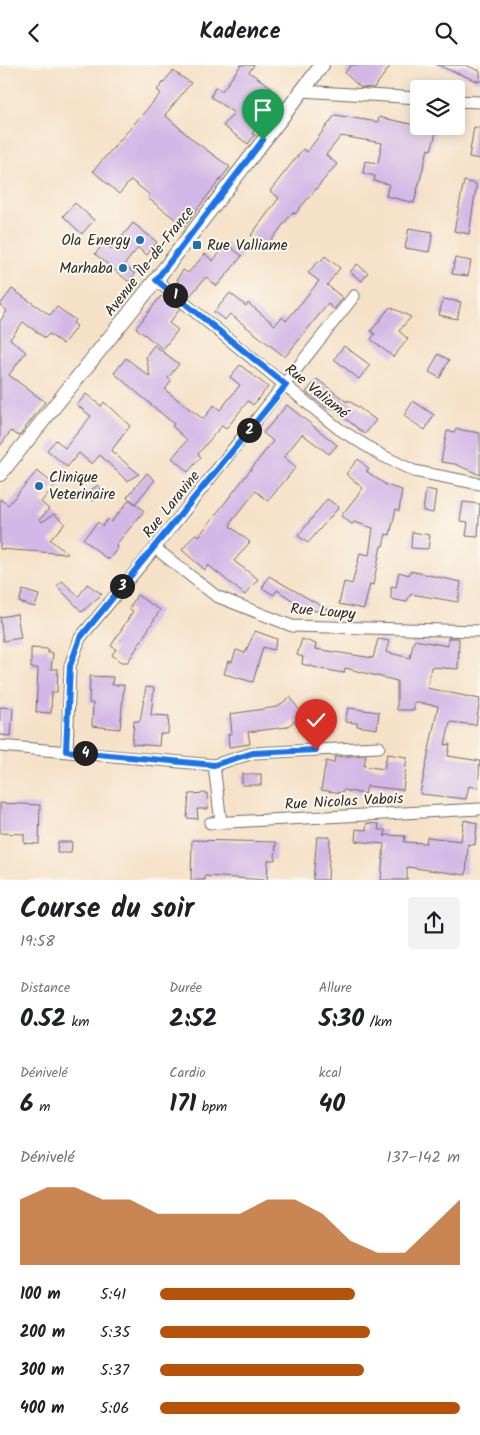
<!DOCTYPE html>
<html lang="fr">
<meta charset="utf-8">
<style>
:root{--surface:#fff;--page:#f2f2f2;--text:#202124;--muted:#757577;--accent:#b45309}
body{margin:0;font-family:Kalam,sans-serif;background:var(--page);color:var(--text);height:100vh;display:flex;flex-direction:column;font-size:19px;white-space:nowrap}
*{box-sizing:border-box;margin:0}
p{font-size:16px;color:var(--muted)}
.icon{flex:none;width:28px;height:28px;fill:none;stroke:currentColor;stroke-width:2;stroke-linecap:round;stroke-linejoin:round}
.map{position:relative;height:815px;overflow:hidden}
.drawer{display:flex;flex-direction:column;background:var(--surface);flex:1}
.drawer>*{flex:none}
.controls{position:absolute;left:410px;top:15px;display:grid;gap:10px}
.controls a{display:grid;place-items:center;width:55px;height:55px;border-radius:5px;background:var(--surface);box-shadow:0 2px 12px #0003;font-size:25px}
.pin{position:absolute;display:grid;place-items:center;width:42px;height:42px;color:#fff;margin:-51px -21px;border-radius:50% 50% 50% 0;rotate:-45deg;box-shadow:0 0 5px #0007}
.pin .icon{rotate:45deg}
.km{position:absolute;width:25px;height:25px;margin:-12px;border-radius:50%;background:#222;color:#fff;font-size:14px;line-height:25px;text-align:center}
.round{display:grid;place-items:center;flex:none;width:52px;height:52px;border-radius:5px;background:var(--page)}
.summary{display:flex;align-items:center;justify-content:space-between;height:85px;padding:0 20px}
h1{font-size:28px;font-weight:700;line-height:38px}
.metrics{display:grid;grid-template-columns:repeat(3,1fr);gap:8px;height:85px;padding:5px 20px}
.metrics div{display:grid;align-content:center}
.metrics b{font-size:25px;font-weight:700}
.metrics small{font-size:14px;font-weight:400}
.metrics p{font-size:14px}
.chart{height:140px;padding:10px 20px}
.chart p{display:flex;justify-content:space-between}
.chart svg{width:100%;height:90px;margin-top:5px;fill:var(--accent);opacity:.7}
ul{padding:0 20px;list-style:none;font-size:16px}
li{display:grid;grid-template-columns:80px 60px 1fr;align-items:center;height:38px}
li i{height:12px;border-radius:6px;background:var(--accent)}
header{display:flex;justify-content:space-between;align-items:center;height:65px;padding:0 20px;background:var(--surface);font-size:22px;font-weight:700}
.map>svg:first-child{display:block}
.building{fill:#d3b7e6}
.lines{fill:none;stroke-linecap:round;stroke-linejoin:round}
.minor-casing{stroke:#726b62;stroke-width:13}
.tertiary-casing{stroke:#726b62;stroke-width:16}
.minor{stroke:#fff;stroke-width:11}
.tertiary{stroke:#fff;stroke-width:14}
.route-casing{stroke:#fff;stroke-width:10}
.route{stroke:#1a73e8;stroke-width:6}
.poi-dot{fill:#1f6fb2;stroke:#fbf7ec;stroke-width:2}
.labels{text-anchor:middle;stroke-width:4;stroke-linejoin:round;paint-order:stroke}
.poi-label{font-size:15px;fill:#2b2b2b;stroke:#fbf7ec;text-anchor:end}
.street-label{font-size:15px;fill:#2b2b2b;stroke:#fbf7ec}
</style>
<header><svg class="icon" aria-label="back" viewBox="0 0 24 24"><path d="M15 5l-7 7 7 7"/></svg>Kadence<svg class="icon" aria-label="search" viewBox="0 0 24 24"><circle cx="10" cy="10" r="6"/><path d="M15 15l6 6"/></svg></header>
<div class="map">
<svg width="480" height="815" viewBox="0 0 480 815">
<rect width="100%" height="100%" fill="#fbf7ec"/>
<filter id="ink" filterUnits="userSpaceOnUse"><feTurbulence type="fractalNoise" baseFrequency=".02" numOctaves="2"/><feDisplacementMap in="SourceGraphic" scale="10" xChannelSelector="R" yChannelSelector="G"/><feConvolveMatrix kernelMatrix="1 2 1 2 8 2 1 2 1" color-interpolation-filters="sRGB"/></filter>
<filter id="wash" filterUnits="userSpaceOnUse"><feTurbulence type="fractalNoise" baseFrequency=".0096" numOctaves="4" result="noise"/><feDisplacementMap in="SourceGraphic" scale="20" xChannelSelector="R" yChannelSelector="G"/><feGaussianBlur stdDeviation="1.12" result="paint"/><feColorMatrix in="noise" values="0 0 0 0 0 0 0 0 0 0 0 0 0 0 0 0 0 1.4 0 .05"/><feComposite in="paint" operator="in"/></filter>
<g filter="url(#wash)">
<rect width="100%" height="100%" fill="#f5e1c8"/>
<g id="blocks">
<g class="building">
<path d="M241 0H254L249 7 271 22 255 48 262 53 252 69 255 70 248 79 223 61 234 48 211 32 215 22 222 26Z"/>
<path d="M351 0H391L374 23 360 22 345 8Z"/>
<path d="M437 0H465L480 6V17Z"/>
<path d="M173 6 191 18 165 50 193 75 230 102 184 161 148 133 150 130 131 115 119 129 93 106 161 28 157 25Z"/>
<path d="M335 50 378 57 379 52 437 65 431 85 428 84 414 138 386 131 389 119 374 116 375 111 363 108 365 96 378 98 382 78 341 71 326 90 337 99 295 149 293 147 266 182 251 170 279 133 270 126 303 84 307 87Z"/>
<path d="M474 62 480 63V94L469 92Z"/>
<path d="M464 116 476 119V123L469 169 454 166Z"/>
<path d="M75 138 94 155 82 169 63 151Z"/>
<path d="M133 158 157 177 147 190 138 183 124 200 135 209 129 217 95 189 104 178 112 184Z"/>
<path d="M409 163 433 167 429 187 405 183Z"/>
<path d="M227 179 242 191 217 221 206 212 189 232 177 222 178 212 183 205 188 208 205 189 213 196Z"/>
<path d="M325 191 340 203 327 220 343 233 334 244 328 239 285 292 230 249 225 255 214 247 230 228 246 241 248 238 275 260 282 252 286 256 319 216 308 208 318 196 320 197Z"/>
<path d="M455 193 471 196 468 211 452 209Z"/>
<path d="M357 199 368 208 362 216 350 207Z"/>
<path d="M12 224 50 250 57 242 75 255 73 258 77 261 63 279 49 269 45 273 23 257 10 274 26 287 9 310 45 337 19 371 11 366 0 381V256L7 246 0 240Z"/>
<path d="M161 231 180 244 169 258 178 265 163 284 136 263Z"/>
<path d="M443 234 461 237 457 254 439 250Z"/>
<path d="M390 242 411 252 399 266 408 274 393 292 371 274 375 269 371 266Z"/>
<path d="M154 280 179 299 168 313 171 316 165 325 203 354 214 340 220 345 240 320 230 312 240 300 268 322 253 340 248 336 226 364 222 361 218 365 198 389 201 392 188 407 172 393 187 375 172 361 174 359 114 308 126 293 150 312 146 291Z"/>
<path d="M344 281 370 300 359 314 334 294Z"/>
<path d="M438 289 449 295 440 313 429 307Z"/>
<path d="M317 314 347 337 348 335 376 355 365 369 331 342 329 345 306 327Z"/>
<path d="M86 329 101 341 104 337 130 361 111 386 139 409 127 416 100 390 92 399 79 388 67 402 47 385 56 375 65 383 91 351 77 340Z"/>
<path d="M413 336 434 350 425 365 404 351Z"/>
<path d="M287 340 337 380 329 389 302 369 284 392 296 402 268 436 256 426 232 456 230 461 250 477 234 496 258 514 245 530 208 500 205 505 182 485 195 469 199 471 273 376 263 368Z"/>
<path d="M456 364 480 368V410L455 399 441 397 447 366 455 367Z"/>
<path d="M358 394 369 404 366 406 386 420 402 425 399 446 396 444 390 470 386 469 383 481H381L373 520 370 519 364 544 339 539 344 517 352 519 360 488 369 490 373 463 354 457 352 459 341 451 363 423 346 409Z"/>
<path d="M37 406 55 420 41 437 49 444 40 454 42 457 54 449 65 458 50 475 68 489 0 484V434L8 440Z"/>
<path d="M147 408 155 415 135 439 127 432Z"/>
<path d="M98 420 105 430 92 436 87 428Z"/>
<path d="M426 424 436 426 433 448 423 446Z"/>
<path d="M130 434 144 446 120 475 116 481 118 483 109 494H107L83 474 98 457 102 461 108 454 111 457Z"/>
<path d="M327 434 339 442 308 478 298 471Z"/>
<path d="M463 437 480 439 478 472 466 471 468 457 460 456Z"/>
<path d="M412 467 430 470 428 484 411 483Z"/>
<path d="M410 506 461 517 458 537 411 529 406 537 391 534V521L396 522 399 507 409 510Z"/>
<path d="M269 511 332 547 331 549 297 542 298 539 277 525 274 530 262 523Z"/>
<path d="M62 516 79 531 87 519 102 529 82 547 57 521Z"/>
<path d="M23 525 39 530 35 542 19 537Z"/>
<path d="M137 530 160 545 128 597H121L112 590 116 584 111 581 133 546 129 544Z"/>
<path d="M17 549 21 573 3 576 0 552Z"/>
<path d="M255 566 277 574 274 585 263 582 253 617 224 609 228 596 232 597 236 585 245 588Z"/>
<path d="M448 573H459L458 604 431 602 427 623 480 634 476 660 450 657 445 680 450 679 448 691 480 696 478 723 469 721 466 734 420 729 438 641 414 637V645H397V616L345 603 344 608 321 604 302 599 303 592 297 590 302 574 316 579 315 584 373 593 378 574 389 576 386 587 410 593 414 575 448 581Z"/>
<path d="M31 583 48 584V588H53L51 604H58L57 627H52L51 648 36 647 38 603H31Z"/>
<path d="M90 611 113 612 112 620H124L120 664 92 661 93 638H89Z"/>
<path d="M146 622 154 623 151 650 169 651 168 669H160L159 681 132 679 134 656H140Z"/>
<path d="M290 632 310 660 302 666 294 656 287 662 248 667 250 679 229 682 228 669H232L230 649 277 642Z"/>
<path d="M0 642 13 643 11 671 0 670Z"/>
<path d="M348 643 379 647 377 664 357 661V658L345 657Z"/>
<path d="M387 689 407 692 403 725 367 721 365 729 343 725 342 728 321 725 326 696 334 698 335 692 366 690 364 701 384 704Z"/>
<rect x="242" y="709" width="19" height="11"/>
<path d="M207 728 208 744H197L198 754 187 753 189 729Z"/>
<path d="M0 738 40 740 39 779 24 778V769L0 768Z"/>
<path d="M464 755 477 758 475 780 468 779 466 810 407 802V815H381L384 779 355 776 356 764 366 765 367 758 379 759 378 765H385V772V770L405 771 404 777 426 778 427 772 461 776Z"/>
<path d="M317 772H330L328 815H313Z"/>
<path d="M192 775 276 777 275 795H268L267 815 205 811V815H191Z"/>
<path d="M58 777H72L71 788H57Z"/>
</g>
</g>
</g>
<g filter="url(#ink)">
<use href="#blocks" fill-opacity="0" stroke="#726b62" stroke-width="1"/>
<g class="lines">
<defs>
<g id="minor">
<path d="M301 26 419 33"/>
<path d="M456 36 480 37"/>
<path d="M156 215 339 364 381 390 414 406 480 419"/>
<path d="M155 483 216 531 292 561 480 566"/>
<path d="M0 681 214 700 253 688 379 682"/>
<path d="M67 686 70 601 80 573 155 483 354 231"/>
<path d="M214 700 221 758"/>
<path d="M210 758 480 744"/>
</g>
<path id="tertiary" d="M0 409 156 215 322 0"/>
</defs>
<use href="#minor" class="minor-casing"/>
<use href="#tertiary" class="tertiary-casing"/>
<use href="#minor" class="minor"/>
<use href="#tertiary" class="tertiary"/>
</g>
</g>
<g class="lines" filter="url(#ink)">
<defs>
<path id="route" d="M263 75 156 215 286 320 80 573 70 601 66 686 214 700 253 688 316 685"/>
</defs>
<use href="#route" class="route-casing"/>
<use href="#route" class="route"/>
</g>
<g class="poi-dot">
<circle cx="140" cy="175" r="5"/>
<rect x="192" y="175" width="10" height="10" rx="2.5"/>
<circle cx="123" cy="203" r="5"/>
<circle cx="39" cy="421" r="5"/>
</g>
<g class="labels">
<g class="poi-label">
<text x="130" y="180">Ola Energy</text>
<text x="207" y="185" text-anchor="start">Rue Valliame</text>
<text x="113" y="208">Marhaba</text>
<text x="49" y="417" text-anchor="start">Clinique<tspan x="49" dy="17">Veterinaire</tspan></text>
</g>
<g class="street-label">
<text transform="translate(149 196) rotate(-52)" y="5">Avenue Île-de-France</text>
<text transform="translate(317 326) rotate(39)" y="5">Rue Valiamé</text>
<text transform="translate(171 439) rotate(-51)" y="5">Rue Laravine</text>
<text transform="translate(323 546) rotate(5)" y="5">Rue Loupy</text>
<text transform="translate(344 736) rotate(-3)" y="5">Rue Nicolas Vabois</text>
</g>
</g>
</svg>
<div class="controls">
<a><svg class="icon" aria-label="layers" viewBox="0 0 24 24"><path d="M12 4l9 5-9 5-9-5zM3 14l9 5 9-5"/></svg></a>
</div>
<div class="pin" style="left:263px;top:75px;background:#1e9e55"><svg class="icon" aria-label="arrive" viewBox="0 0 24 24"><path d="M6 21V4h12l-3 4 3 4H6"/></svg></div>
<div class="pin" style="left:316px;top:685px;background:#d93025"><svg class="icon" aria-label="check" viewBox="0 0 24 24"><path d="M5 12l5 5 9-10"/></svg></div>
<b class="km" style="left:175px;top:230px">1</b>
<b class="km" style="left:249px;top:365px">2</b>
<b class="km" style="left:122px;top:521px">3</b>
<b class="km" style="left:85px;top:688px">4</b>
</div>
<section class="drawer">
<div class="summary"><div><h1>Course du soir</h1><p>19:58</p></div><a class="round"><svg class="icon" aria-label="share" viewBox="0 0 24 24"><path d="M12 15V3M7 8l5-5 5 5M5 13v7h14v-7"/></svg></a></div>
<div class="metrics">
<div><p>Distance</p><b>0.52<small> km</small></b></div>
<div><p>Durée</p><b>2:52</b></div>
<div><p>Allure</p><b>5:30<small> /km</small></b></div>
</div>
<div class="metrics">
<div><p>Dénivelé</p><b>6<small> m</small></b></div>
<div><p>Cardio</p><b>171<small> bpm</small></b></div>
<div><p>kcal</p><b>40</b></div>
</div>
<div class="chart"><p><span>Dénivelé</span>137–142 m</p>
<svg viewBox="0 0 160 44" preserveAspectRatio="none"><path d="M0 44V12L10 6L20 6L30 12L40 12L50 19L60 19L70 19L80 19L90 12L100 12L110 19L120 32L130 38L140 38L150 25L160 12V44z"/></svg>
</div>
<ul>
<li><b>100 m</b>5:41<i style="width:65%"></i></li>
<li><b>200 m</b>5:35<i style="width:70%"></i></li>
<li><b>300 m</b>5:37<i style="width:68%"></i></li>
<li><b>400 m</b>5:06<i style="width:100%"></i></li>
</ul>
</section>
